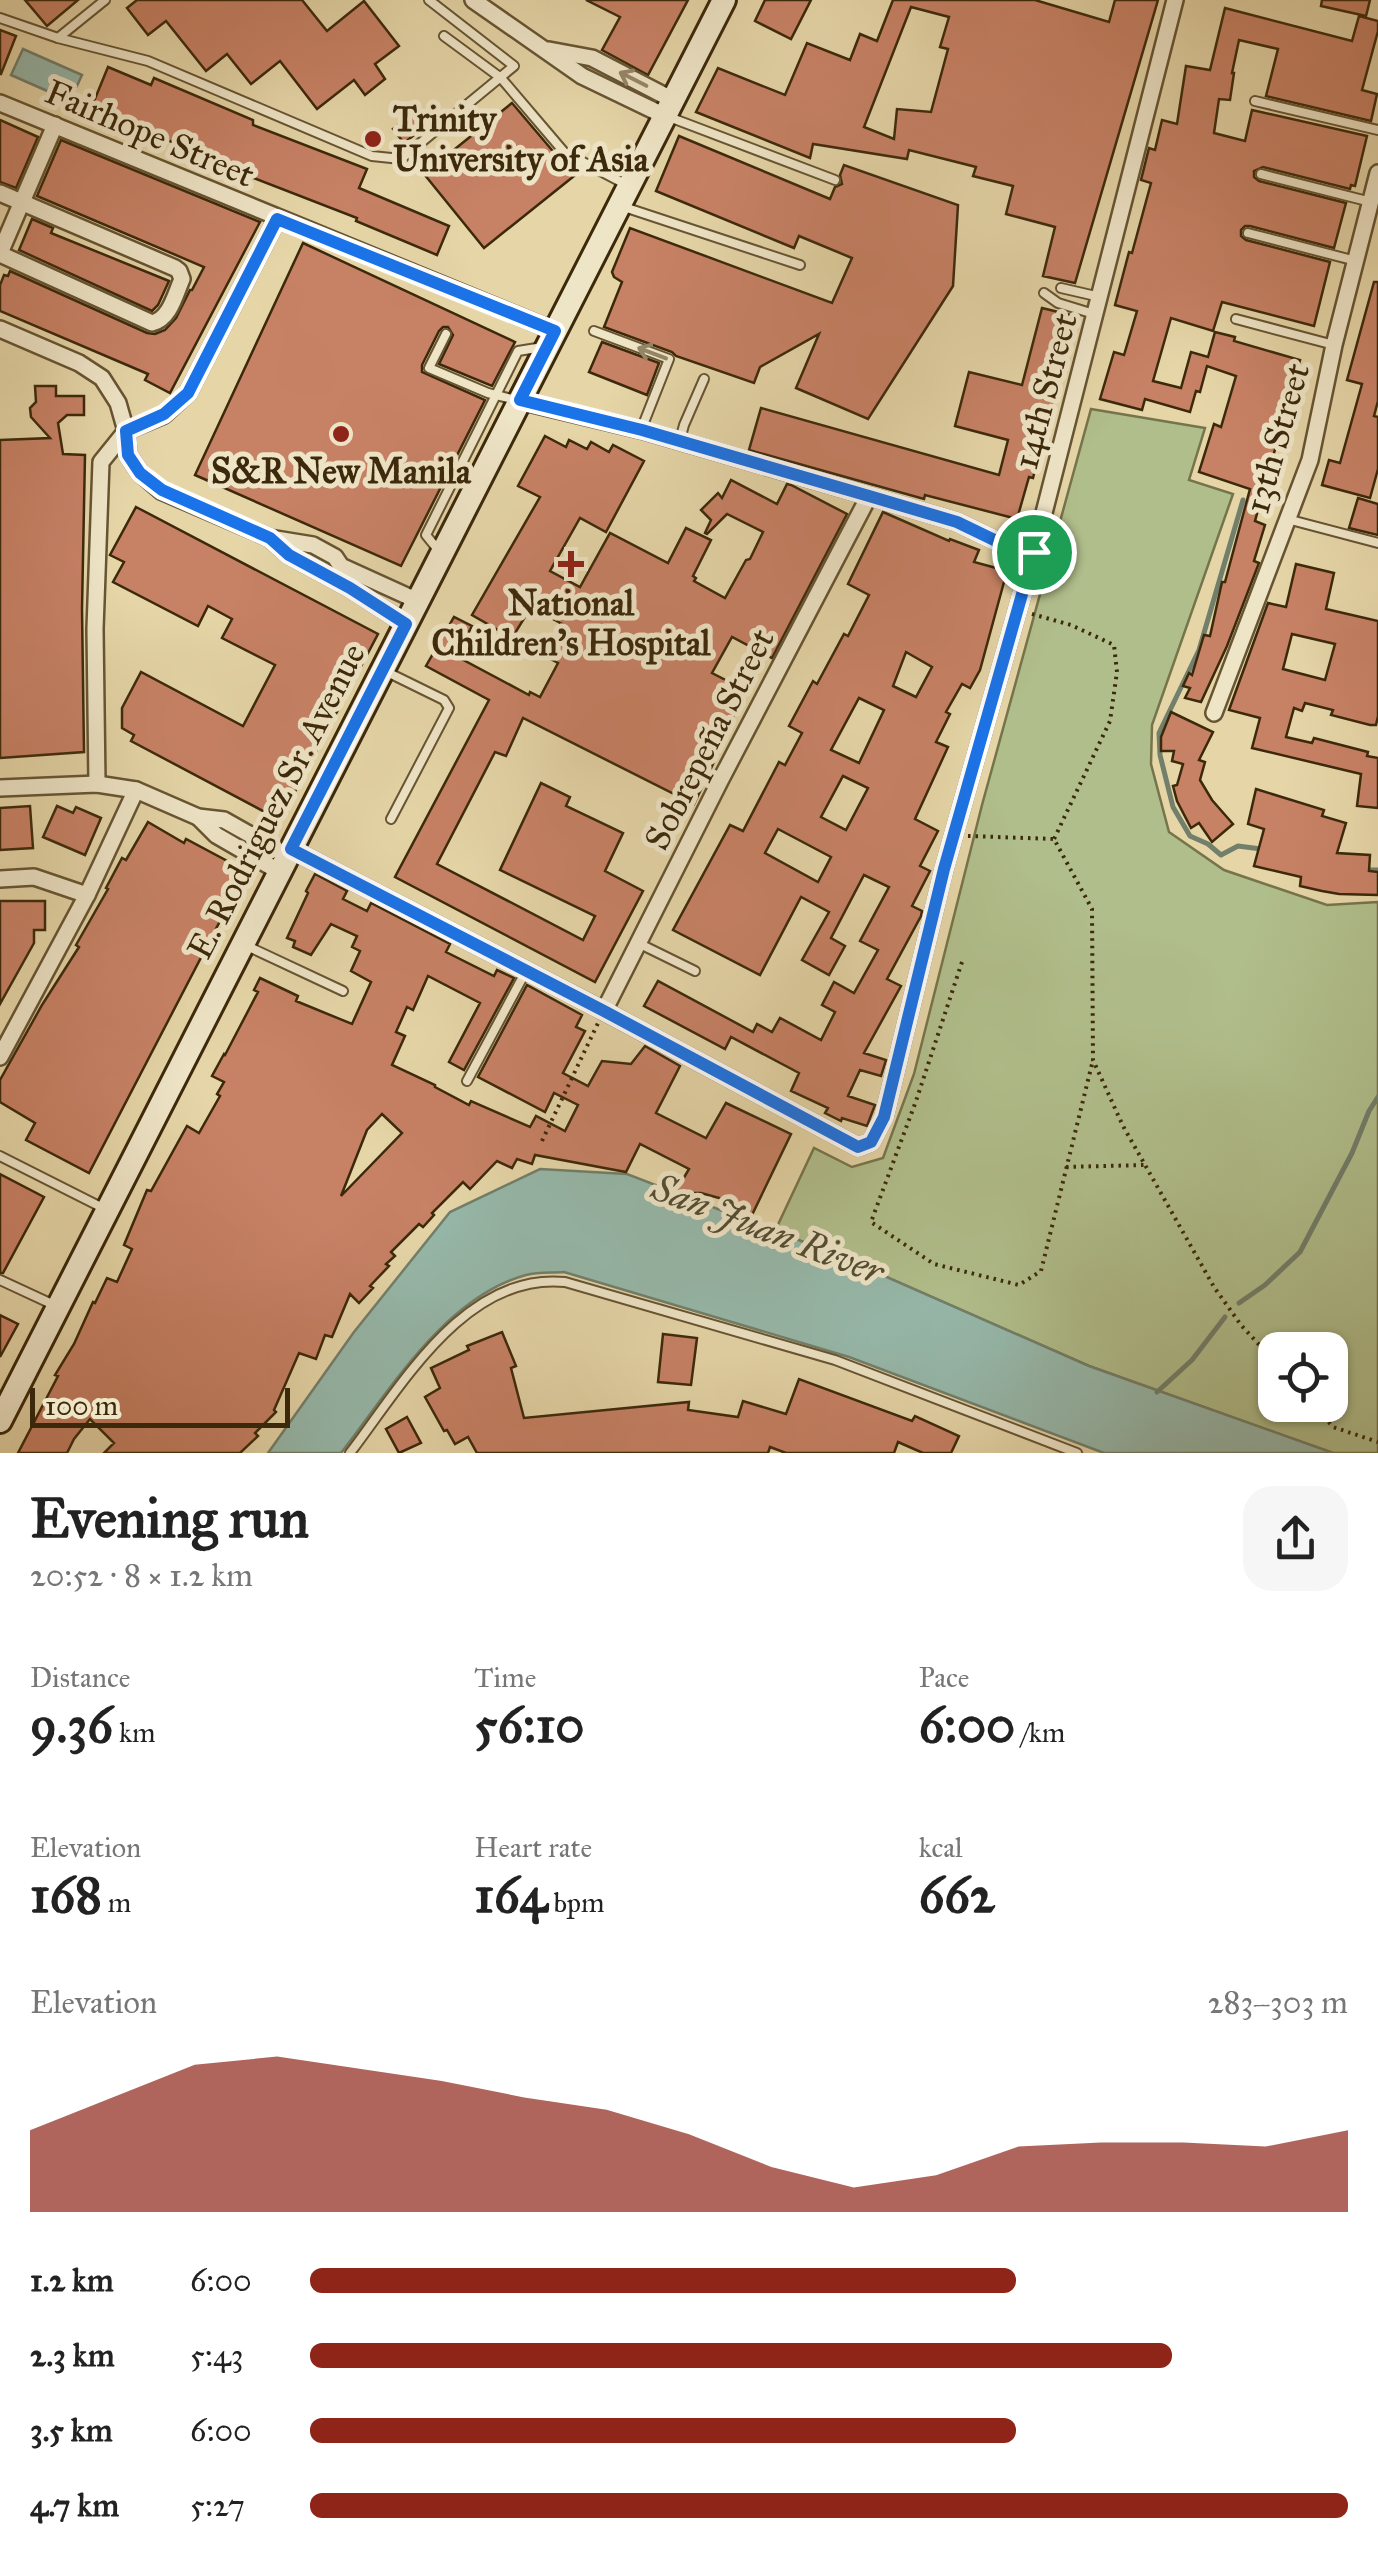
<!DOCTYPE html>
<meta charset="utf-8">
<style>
:root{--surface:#fff;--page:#f6f6f6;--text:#222;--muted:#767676;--accent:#8f2418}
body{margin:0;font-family:"IM FELL Great Primer",serif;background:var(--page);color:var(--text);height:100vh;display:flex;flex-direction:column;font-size:38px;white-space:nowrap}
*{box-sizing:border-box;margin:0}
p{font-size:32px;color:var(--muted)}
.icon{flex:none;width:55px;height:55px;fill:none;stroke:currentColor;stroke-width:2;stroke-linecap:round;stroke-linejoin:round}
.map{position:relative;height:1453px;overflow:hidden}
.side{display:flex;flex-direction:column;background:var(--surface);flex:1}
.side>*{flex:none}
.tools{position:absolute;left:1258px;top:1332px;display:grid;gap:20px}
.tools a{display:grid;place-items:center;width:90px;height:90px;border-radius:20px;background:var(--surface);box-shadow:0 2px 8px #0004;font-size:50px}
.scale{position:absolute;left:30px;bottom:25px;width:260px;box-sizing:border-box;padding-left:10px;border:5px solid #3c290b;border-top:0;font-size:28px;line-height:35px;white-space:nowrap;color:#3c290b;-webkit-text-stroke:8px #eee4c6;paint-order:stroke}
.pin{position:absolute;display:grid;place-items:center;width:85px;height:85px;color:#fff;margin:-42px;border:5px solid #fff;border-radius:50%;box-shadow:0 2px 10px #0007}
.round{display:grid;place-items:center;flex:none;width:105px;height:105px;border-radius:30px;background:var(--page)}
.overview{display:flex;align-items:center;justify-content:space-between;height:170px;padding:0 30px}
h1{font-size:55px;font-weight:700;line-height:75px}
.figures{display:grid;grid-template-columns:repeat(3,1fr);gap:15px;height:170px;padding:10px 30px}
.figures div{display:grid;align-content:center}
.figures b{font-size:50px;font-weight:700}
.figures small{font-size:28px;font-weight:400}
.figures p{font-size:28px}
.chart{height:280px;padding:20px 30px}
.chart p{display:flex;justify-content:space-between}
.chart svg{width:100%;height:180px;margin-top:10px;fill:var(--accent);opacity:.7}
ul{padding:0 30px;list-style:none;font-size:32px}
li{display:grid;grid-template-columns:160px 120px 1fr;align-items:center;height:75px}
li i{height:25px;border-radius:12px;background:var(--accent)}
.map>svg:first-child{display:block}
.green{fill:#b0be8b;stroke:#76744b;stroke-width:2.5;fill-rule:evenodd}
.water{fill:#96b8aa;stroke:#727f6a;stroke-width:2.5}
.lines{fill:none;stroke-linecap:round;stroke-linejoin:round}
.stream{stroke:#727f6a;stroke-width:5}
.building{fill:#c78165;stroke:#3c290b;stroke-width:2.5;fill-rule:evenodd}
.lane-casing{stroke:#665432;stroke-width:12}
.street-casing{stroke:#665432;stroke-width:20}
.secondary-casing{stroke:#3c290b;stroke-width:28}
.path{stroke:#3c290b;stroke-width:4;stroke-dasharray:2.5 5;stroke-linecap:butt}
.lane{stroke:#eee4c6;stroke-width:8}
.street{stroke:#eee4c6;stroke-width:15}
.secondary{stroke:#eee4c6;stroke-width:22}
.oneway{stroke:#958668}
.route-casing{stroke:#fff;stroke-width:20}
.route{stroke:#1a73e8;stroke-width:12}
.poi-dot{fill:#8f2418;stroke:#eee4c6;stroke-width:4}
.labels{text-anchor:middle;stroke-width:10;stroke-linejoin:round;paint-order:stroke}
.poi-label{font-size:35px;font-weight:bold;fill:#3c290b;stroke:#eee4c6}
.street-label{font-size:35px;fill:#3c290b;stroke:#eee4c6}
.water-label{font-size:38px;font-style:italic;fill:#524d33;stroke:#eee4c6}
</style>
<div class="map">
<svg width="1378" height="1453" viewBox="0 0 1378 1453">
<rect width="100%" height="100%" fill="#e5d5a7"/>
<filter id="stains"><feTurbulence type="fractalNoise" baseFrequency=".002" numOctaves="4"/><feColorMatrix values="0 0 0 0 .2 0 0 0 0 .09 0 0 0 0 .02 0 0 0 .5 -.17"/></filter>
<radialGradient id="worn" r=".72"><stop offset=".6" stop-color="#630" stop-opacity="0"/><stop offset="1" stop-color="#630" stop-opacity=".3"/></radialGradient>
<path class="green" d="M1091 409 1205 428 1189 480 1233 494 1152 725 1151 764 1169 832 1224 870 1327 905 1378 902V1453H1333L1089 1366 832 1253 775 1231 814 1148 852 1167 883 1158 914 1074 982 805ZM1275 1350H1330V1405H1275Z"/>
<g class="water">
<path d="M23 49 82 75 70 101 11 75Z"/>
<path d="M540 1169 627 1174 832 1253 1089 1366 1333 1453H1104L849 1357 564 1272C552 1273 538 1272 526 1275 445 1297 390 1390 341 1453H268L354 1332 450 1212Z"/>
</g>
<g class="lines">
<g class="stream">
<path d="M1243 500 1199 650 1159 733 1160 755 1173 807 1190 836 1208 844 1221 855 1238 846 1261 849"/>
<path d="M1364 870H1378"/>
<path d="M1239 1303 1265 1285 1300 1252 1352 1153 1369 1111 1378 1097"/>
<path d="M1157 1392 1192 1360 1225 1317"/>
</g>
</g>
<g class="building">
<path d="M25 0H78L47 26Z"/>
<path d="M137 0H302L327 31 364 1 399 46 375 64 385 79 365 95 354 80 317 109 280 61 251 84 227 54 206 71 166 21 148 35 127 8Z"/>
<path d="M586 0H688L648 75 602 50 620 17Z"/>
<path d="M765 0H811L791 39 755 21Z"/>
<path d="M893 0H1035L1109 22 1115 0H1158L1075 283 1043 276 1055 227 1006 214 1013 186 973 176 976 167 909 150 907 159 813 144 810 158 696 112 718 68 785 95 807 43 850 60 860 34 877 41ZM911 7 949 17 940 47 948 49 931 112 897 109 894 139 864 127Z"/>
<path d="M1322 0H1370L1366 16 1321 6Z"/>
<path d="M1225 8 1352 41 1359 16 1378 21V31L1362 90 1377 94 1371 121 1266 96 1278 49 1239 40 1232 73H1234L1230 100 1219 99 1214 133 1245 141 1252 110 1367 136 1355 186 1351 185 1350 189 1263 167 1254 171V177L1259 181 1346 203 1334 248 1250 226H1245L1241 230V236L1246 240 1330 262 1314 326 1222 302 1213 331 1171 318 1153 381 1181 388 1191 352 1208 357 1215 332 1235 337 1234 341 1300 360 1255 521 1265 525 1254 561 1259 563 1227 646 1201 702 1185 698 1190 688 1183 686 1189 673 1192 675 1204 635 1210 636 1222 582H1225L1250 489 1199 472 1214 424 1221 427 1236 376 1207 366 1200 392 1196 391 1190 412 1145 399 1142 410 1100 399 1114 352 1124 355 1137 311 1115 305 1129 252 1132 253 1151 183 1141 180 1149 148 1155 150 1162 120 1177 124 1186 66 1210 70Z"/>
<path d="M0 30 16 36 1 74H0Z"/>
<path d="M108 67 151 85 154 78 253 120V125L367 169 359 188 449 226 437 255 356 221 357 218 241 173 92 106Z"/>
<path d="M512 103 574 176 484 248 424 174Z"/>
<path d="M417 110 428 124 404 143 393 129Z"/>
<path d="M0 120 38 137 16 188 0 182Z"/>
<path d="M679 136 830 199 835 187 842 184 840 175 844 165 958 205 953 286 868 419 796 388 819 334 760 367 754 383 676 356 672 352 604 327 622 282 614 277 612 272 630 228 832 303 852 258 799 236 794 248 656 191Z"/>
<path d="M61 140 260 222 170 393 145 380 148 374 0 311V285L4 275 8 276 10 271 147 333 155 334 165 330 176 318 190 290H192L204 267 37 196Z"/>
<path d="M32 219 53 228 51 233 169 281 158 305 152 311 19 250Z"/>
<path d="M303 243 515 342 492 386 439 364 453 335 448 327H443L439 331 422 365V372L485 400 401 566 195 475Z"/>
<path d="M1374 282H1378V401L1374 416 1378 417V469L1370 498 1322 485 1329 460 1340 463 1362 384 1347 380Z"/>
<path d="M1042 308 1075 316 1033 478 1029 477 1017 519 925 495 924 499 749 450 761 408 999 475 1008 440 955 426 969 372 1022 385Z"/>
<path d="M602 342 659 363 647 395 589 372Z"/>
<path d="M35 386H56V396H84V415H67L58 423 63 454 85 455 82 609 84 752 0 758V440L50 438 31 417 30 408 36 402Z"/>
<path d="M545 436 566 447 569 440 587 449 591 442 609 452 613 445 644 461 606 532 580 518 550 571 580 587 610 533 668 563 686 528 711 540 693 576 696 578 694 581 725 598 746 560 750 559 763 532 727 514 707 534 705 533 711 520 701 510 718 493 722 498 731 480 777 504 787 484 791 485 847 514 772 658 732 637 712 673 747 691 719 744 722 745 694 804 523 718 506 756 495 752 437 864 583 940 595 916 500 870 541 783 570 797 566 806 623 833 605 871 643 891 595 982 395 877 489 700 426 666 454 617 472 626 456 656 529 695 530 692 540 697 558 663 545 656 562 624 531 607 512 638 472 615 540 497 518 486Z"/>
<path d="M1358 498 1378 504V535L1349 528Z"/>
<path d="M136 507 378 634 280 820 131 741 134 735 122 728V708L141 672 243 726 275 665 222 638 232 619 208 606 198 626 113 582 124 562 110 555Z"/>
<path d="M883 512 949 541 950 539 979 550 974 562 1007 571 980 670 970 688 962 684 946 712 950 714 936 742 948 747 915 819 938 831 920 866 930 871 912 906 922 911 921 916 887 979 901 986 864 1053 886 1060 881 1076 860 1070 848 1096 875 1105 867 1126 842 1118 841 1121 825 1113 828 1108 791 1091 799 1073 731 1037 725 1049 644 1006 658 981 753 1032 757 1024 772 1032 780 1018 821 1040 835 1012 822 1005 834 982 854 993 878 950 860 941 889 887 864 875 831 938 845 946 829 975 802 960 829 912 801 897 760 975 673 930 730 825 743 831 779 762 785 765 802 733 789 726 813 681 817 684 844 634 848 636 869 595 848 584ZM906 652 932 667 916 697 893 686ZM859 698 884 710 859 763 831 750ZM843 776 868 788 846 830 821 817ZM778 829 831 857 818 882 765 853Z"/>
<path d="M1296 564 1334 573 1326 609 1378 621V716L1376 725H1370L1331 715 1333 710 1305 703 1302 711 1294 708 1286 737 1312 743 1314 738 1368 752 1367 756 1378 758V808L1357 806 1361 774 1252 748 1260 718 1229 710 1268 603 1286 607ZM1292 634 1335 644 1325 680 1283 669Z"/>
<path d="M1171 712 1213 732 1199 760 1205 762 1200 780 1212 800 1233 824 1212 842 1199 823 1191 828 1177 801 1173 786 1177 785 1183 764 1172 761 1174 751H1161V737Z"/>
<path d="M1256 789 1324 810 1322 816 1346 823 1337 853 1370 855 1369 871 1378 872V895L1339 894 1322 891 1300 886 1301 877 1254 866 1264 829 1248 824Z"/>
<path d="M30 806 33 848 0 850V808Z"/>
<path d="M57 806 73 813 76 807 101 818 85 855 43 837Z"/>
<path d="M148 822 184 843 186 839 246 871 89 1173 26 1140 35 1123 0 1102V1080L42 1005 79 947 76 945 108 889 106 888 122 858 126 860Z"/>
<path d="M315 874 347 891 343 899 367 911 371 903 450 944 446 952 494 976 497 970 514 978 464 1070 449 1062 480 1003 428 976 413 1010 407 1007 396 1032 405 1036 392 1065 435 1085V1087L469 1105 471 1101 530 1127 536 1116 565 1131 578 1105 554 1093 545 1112 478 1077 527 985 582 1015 576 1027 585 1031 563 1073 588 1086 602 1061 631 1064 645 1046 680 1066 656 1113 706 1138 726 1103 791 1134 751 1217 730 1201 701 1193H675L689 1169 640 1144 626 1172 535 1155 532 1164 517 1159 512 1168 497 1161 470 1189 463 1182 432 1213 434 1215 423 1227 419 1224 391 1252 395 1256 386 1264 389 1266 370 1286 373 1288 359 1303 350 1294 332 1337 325 1335 316 1359 299 1353 274 1410 276 1412 255 1433 258 1436 240 1453H104L114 1443 90 1419 74 1439 67 1453H18L58 1376 55 1375 74 1344 93 1302 95 1303 107 1278 117 1282 132 1249 124 1245 147 1190 151 1191 187 1126 199 1133 220 1096 217 1094 224 1082 212 1076 224 1054 225 1055 258 992 254 990 260 978 298 996 296 1001 352 1024 371 982 351 971 360 951 352 947 357 936 331 924 311 955 293 947 295 941 287 938 308 893 306 891ZM382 1114 402 1133 341 1196 367 1130Z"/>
<path d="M0 901H45V930H34V943L0 1004Z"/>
<path d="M0 1174 44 1197 3 1273H0Z"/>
<path d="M0 1315 18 1324 0 1357Z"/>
<path d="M502 1332 516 1366 511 1368 524 1418 689 1402 688 1410 738 1417 743 1401 786 1414 799 1379 912 1421 915 1416 959 1436 951 1453H923L898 1442 894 1453H786L770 1447 768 1453H477L468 1437 455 1444 447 1430 444 1431 425 1397 440 1388 431 1368 469 1350 467 1346Z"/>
<path d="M663 1334 697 1338 691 1385 658 1382Z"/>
<path d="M407 1417 421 1443 399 1453 386 1429Z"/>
</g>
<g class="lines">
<defs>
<g id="lane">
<path d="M0 18 58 38 148 61 372 156 401 159 514 66 429 0"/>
<path d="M444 36 501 78 564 152 625 184"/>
<path d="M58 38 105 0"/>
<path d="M1255 101 1378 130"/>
<path d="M669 117 835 180"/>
<path d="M1261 174 1371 202"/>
<path d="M624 207 800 265"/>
<path d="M1248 233 1356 261"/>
<path d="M1061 288 1100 297"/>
<path d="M1044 293 1058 303 1094 314"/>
<path d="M1236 319 1334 345"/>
<path d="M594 331 669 359 641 430"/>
<path d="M446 334 429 368 488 393 516 400"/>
<path d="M680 440 684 425 704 379"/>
<path d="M1287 519 1378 543"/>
<path d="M439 551 426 535 518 351 543 347"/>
<path d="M387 672 444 700 449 708 391 819"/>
<path d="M638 943 695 971"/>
<path d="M247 946 343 991"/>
<path d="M467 1081 526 971"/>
<path d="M0 1156 103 1208"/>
<path d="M0 1280 54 1305"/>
<path d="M350 1453C402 1385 466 1272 565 1282L835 1360 1077 1453"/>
</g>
<g id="street">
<path d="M473 0 582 76 665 116"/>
<path d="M549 50 592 58 673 100"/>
<path d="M0 103 555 331"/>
<path d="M0 193 175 268 179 271 182 279C175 295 170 319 152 323L0 254"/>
<path d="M0 253 55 125"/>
<path d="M0 329 79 363 102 378 118 403 126 431 128 455 140 473 161 491 270 538 313 545 335 557 341 566 418 601"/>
<path d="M520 401 641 430 869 496 957 522 1017 551 1034 552"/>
<path d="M273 541 289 555 350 588 406 624"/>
<path d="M1214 713 1310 460 1334 345 1378 173"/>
<path d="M97 784 95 629 101 462 126 431 164 415 188 393 277 219"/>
<path d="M0 788 97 784 136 790 198 817 224 820 288 856"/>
<path d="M198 817 216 835 280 872"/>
<path d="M291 849 604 1011 858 1147 871 1142 884 1117 944 869 1034 552 1175 0"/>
<path d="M0 879 34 877 87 895"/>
<path d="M604 1011 720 781 869 496"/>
<path d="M0 1057 87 895 136 790"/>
</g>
<path id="secondary" d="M0 1421 724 0"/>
</defs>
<use href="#lane" class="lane-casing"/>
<use href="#street" class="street-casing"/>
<use href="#secondary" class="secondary-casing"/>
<g class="path">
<path d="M1032 614 1071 625 1114 645 1117 672 1110 721 1054 839"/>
<path d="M968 836 1054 839 1092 909 1093 1060 1123 1126 1214 1287 1241 1325 1275 1362"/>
<path d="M962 962 916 1101 871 1222 934 1264 1019 1285 1041 1271 1093 1060"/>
<path d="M542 1141 598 1023"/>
<path d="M1066 1167 1145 1165"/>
<path d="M1314 1405 1333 1427 1378 1442"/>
</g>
<use href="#lane" class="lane"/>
<use href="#street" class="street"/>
<use href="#secondary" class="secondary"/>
</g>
<defs><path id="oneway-shaft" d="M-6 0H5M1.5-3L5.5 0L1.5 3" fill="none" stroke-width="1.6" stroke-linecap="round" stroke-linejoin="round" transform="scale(2.5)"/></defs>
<g class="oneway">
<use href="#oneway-shaft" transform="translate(633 79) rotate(-153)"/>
<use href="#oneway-shaft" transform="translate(652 353) rotate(-159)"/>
</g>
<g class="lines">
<defs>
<path id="route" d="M277 219 555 331 520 400 642 430 869 496 957 522 1017 551 1034 552 944 869 884 1117 871 1142 858 1147 604 1011 291 849 406 624 350 588 289 555 270 538 162 490 140 473 128 455 126 431 164 414 188 393Z"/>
</defs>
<use href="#route" class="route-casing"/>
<use href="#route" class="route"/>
</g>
<g class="poi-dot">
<circle cx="373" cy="139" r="10"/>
<circle cx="341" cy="434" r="10"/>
<path d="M566 549h10v10h10v10h-10v10h-10v-10h-10v-10h10z"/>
</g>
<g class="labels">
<g class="poi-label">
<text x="393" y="131" text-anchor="start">Trinity<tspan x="393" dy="40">University of Asia</tspan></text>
<text x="341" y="483">S&amp;R New Manila</text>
<text x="571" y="615">National<tspan x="571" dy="40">Children's Hospital</tspan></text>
</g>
<g class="street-label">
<text transform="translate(150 133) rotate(23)" y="12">Fairhope Street</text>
<text transform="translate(1045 391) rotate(-75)" y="12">14th Street</text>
<text transform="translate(1277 438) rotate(-74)" y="12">13th Street</text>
<text transform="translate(709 739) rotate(-63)" y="12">Sobrepeña Street</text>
<text transform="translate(276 801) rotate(-63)" y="12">E. Rodriguez Sr. Avenue</text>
</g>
<g class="water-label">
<text transform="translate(768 1229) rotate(21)" y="13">San Juan River</text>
</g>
</g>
<rect width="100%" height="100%" filter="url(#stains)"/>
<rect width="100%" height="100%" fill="url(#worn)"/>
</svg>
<div class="tools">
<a><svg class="icon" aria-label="locate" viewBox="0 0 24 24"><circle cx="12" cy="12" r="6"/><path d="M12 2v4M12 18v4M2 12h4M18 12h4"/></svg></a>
</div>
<div class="scale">100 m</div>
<div class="pin" style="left:1034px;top:552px;background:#1e9e55"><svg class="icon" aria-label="arrive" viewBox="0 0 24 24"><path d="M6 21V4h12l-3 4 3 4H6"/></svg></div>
</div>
<section class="side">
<div class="overview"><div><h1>Evening run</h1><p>20:52 · 8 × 1.2 km</p></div><a class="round"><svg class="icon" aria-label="share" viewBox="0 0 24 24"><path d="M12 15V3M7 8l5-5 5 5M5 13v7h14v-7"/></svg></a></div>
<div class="figures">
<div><p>Distance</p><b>9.36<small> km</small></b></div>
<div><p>Time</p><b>56:10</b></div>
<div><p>Pace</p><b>6:00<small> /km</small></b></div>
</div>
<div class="figures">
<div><p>Elevation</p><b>168<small> m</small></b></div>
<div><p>Heart rate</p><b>164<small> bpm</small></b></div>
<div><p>kcal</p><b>662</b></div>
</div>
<div class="chart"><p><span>Elevation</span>283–303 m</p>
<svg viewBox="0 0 160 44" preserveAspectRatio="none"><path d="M0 44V24L10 16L20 8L30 6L40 9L50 12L60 16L70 19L80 25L90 33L100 38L110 35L120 28L130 27L140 27L150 28L160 24V44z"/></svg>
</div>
<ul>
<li><b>1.2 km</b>6:00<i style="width:68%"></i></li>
<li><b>2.3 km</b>5:43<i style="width:83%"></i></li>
<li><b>3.5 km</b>6:00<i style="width:68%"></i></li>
<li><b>4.7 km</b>5:27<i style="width:100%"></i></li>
</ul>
</section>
